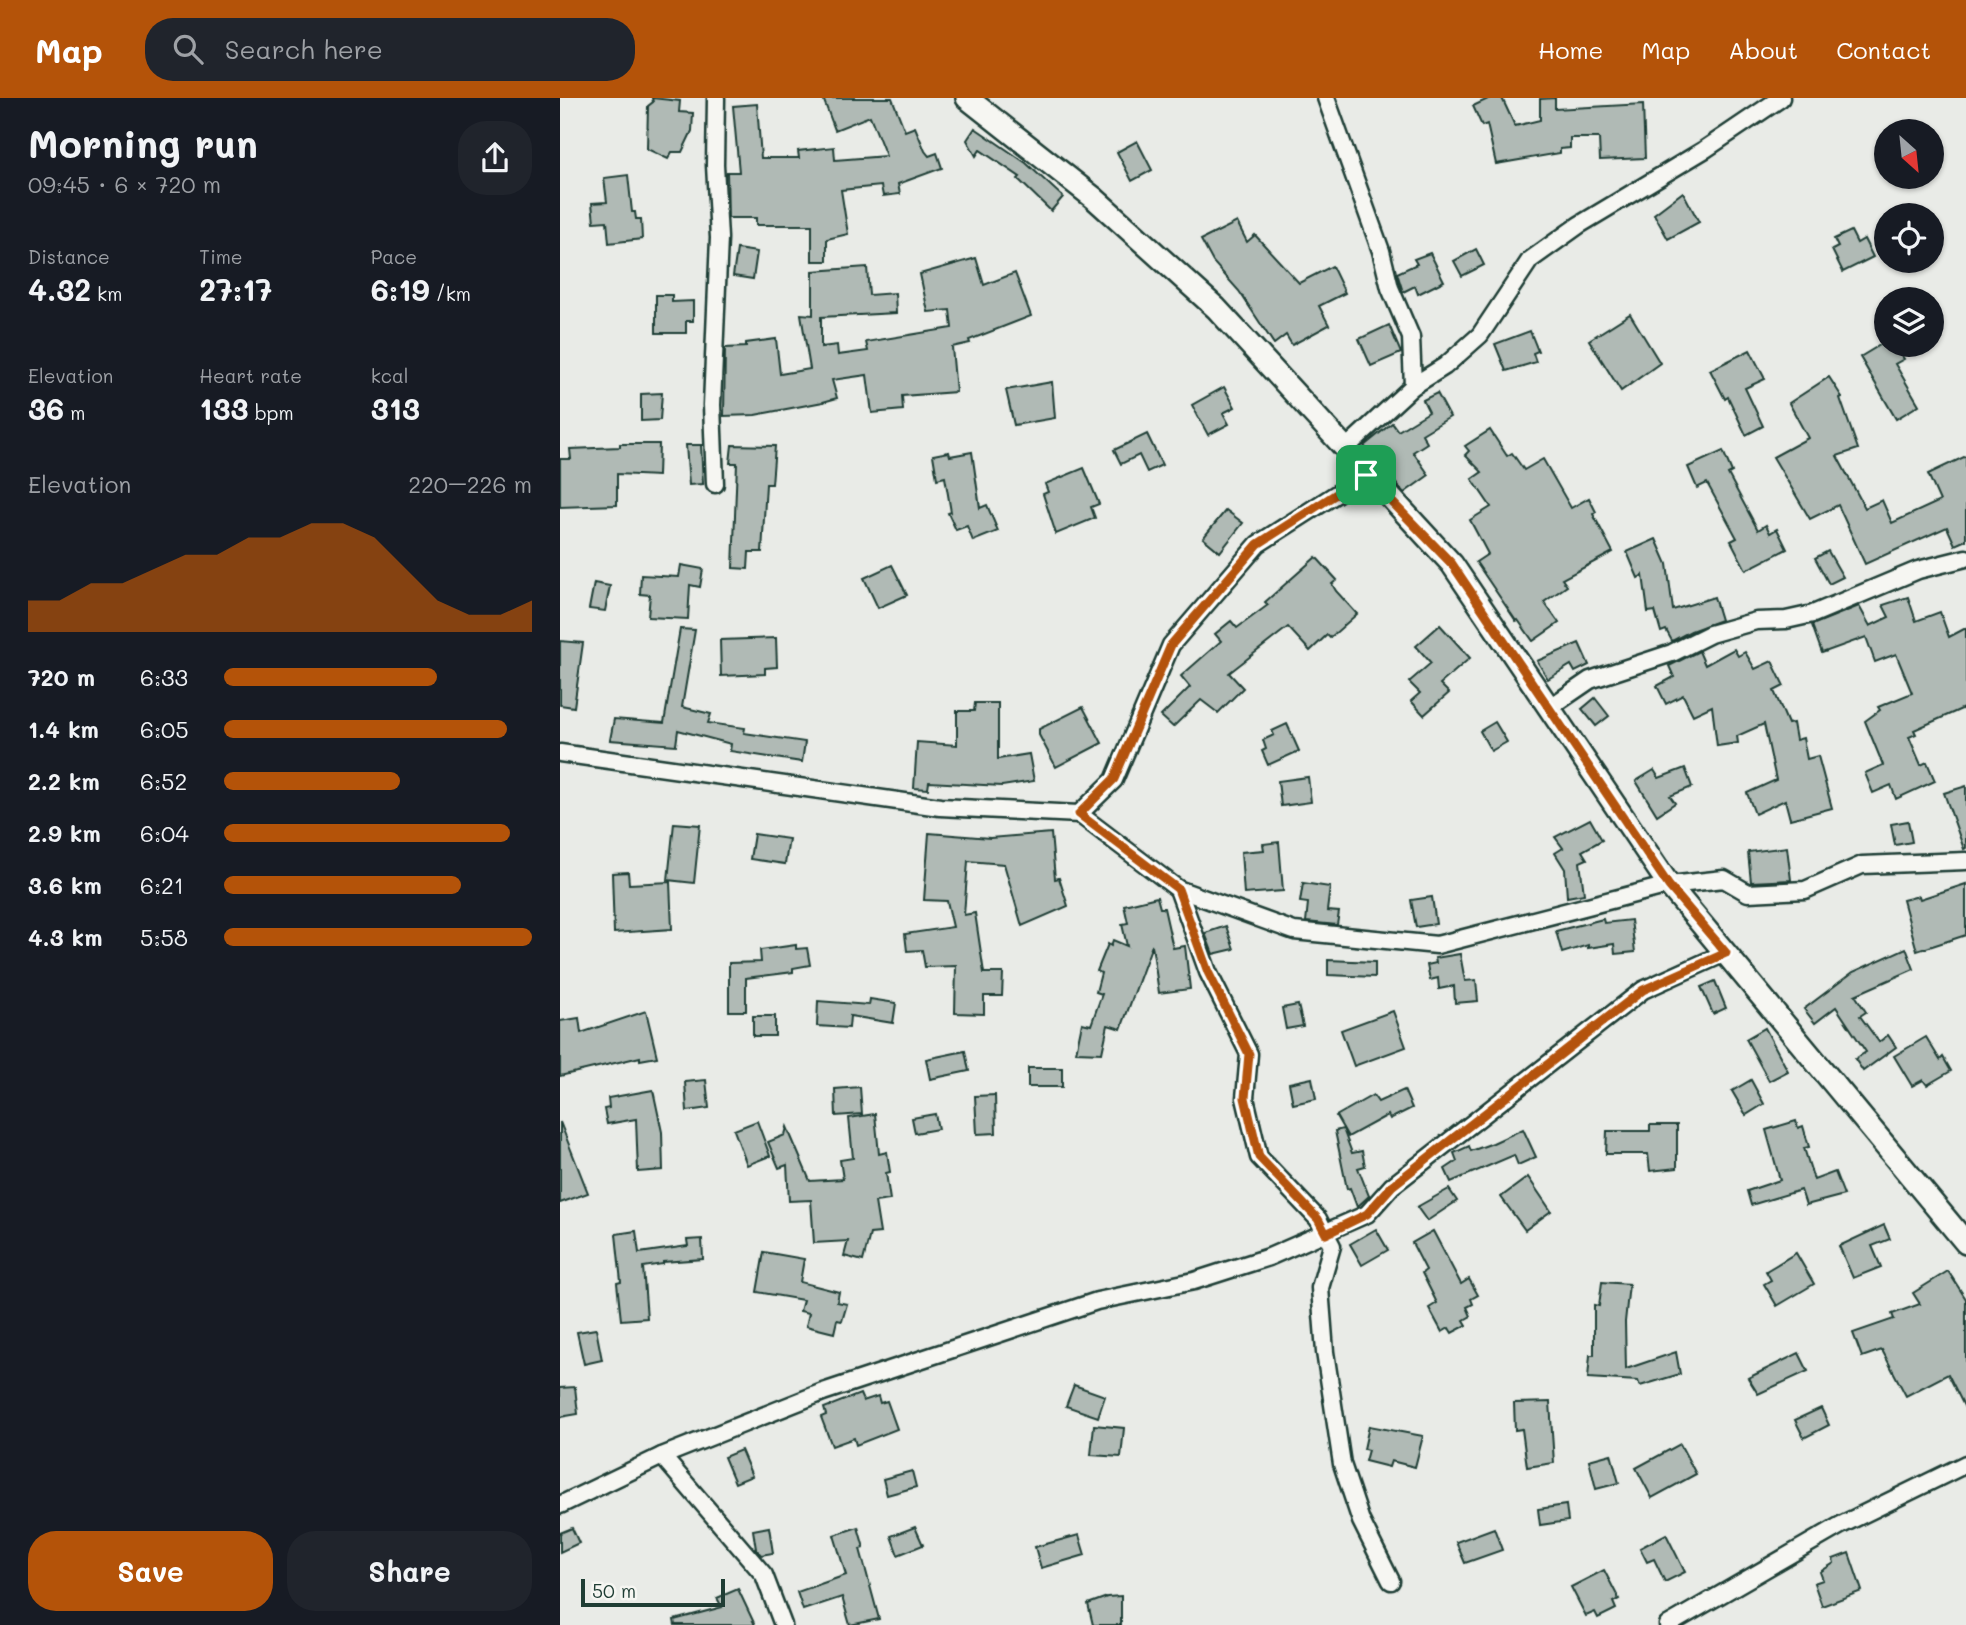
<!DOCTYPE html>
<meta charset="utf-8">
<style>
:root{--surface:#171b24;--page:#20242c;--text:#f1f3f6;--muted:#9ea1a6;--accent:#b45309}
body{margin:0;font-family:Mali,sans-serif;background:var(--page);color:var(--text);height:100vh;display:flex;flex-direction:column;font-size:26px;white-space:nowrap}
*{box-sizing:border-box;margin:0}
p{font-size:23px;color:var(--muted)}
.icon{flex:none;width:38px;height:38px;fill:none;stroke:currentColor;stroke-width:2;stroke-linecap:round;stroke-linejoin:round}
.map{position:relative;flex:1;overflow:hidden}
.drawer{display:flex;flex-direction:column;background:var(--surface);width:560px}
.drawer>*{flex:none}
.needle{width:46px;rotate:153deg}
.controls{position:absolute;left:1314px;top:21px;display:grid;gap:14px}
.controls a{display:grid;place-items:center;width:70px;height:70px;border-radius:50%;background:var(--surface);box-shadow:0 2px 5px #0004;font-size:35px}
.scale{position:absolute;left:21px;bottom:18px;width:144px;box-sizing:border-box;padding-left:7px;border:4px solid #1f3d34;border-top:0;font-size:19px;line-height:24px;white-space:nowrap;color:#1f3d34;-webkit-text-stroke:5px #f6f6f2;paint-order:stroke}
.pin{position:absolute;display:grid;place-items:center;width:60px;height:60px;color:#fff;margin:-30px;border-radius:14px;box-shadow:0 4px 10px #0006}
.round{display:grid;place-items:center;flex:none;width:74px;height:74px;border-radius:28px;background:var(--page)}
.head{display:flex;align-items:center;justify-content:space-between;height:119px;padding:0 28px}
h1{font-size:38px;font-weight:700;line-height:52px}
.stats{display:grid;grid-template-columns:repeat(3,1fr);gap:10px;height:119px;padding:7px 28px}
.stats div{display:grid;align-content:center}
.stats b{font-size:30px;font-weight:700}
.stats small{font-size:19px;font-weight:400}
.stats p{font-size:19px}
.chart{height:196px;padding:14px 28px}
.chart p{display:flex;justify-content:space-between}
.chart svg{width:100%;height:126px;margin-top:7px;fill:var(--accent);opacity:.7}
.button{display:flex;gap:14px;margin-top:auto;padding:14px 28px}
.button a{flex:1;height:80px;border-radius:28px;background:var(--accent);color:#fff;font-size:28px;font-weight:700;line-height:80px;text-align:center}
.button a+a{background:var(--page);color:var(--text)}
ul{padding:0 28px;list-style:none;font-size:23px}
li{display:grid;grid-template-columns:112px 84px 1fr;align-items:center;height:52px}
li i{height:18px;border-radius:9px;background:var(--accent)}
header{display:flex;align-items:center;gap:42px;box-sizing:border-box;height:98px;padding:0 35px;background:var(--accent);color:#fff}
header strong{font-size:33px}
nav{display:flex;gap:38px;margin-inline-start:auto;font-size:24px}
.search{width:490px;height:63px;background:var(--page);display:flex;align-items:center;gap:18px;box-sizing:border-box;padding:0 24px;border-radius:28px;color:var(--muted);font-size:26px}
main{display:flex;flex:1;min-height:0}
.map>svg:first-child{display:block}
.building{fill:#b0bab5;stroke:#1f3d34;stroke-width:2}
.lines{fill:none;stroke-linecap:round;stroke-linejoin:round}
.minor-casing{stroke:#1f3d34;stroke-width:21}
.tertiary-casing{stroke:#1f3d34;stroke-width:26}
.minor{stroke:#f6f6f2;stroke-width:16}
.tertiary{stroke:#f6f6f2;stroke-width:21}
.route-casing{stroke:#fff;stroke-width:14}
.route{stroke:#b45309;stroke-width:9}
</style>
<header>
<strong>Map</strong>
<div class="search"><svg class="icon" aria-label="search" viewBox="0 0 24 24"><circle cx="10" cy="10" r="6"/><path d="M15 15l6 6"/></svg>Search here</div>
<nav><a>Home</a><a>Map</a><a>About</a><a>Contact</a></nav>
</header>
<main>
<section class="drawer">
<div class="head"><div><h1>Morning run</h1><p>09:45 · 6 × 720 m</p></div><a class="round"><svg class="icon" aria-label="share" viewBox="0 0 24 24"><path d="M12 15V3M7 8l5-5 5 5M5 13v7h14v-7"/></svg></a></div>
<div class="stats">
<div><p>Distance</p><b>4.32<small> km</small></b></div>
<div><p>Time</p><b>27:17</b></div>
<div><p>Pace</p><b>6:19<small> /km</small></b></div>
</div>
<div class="stats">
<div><p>Elevation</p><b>36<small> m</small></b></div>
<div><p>Heart rate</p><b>133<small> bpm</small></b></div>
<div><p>kcal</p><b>313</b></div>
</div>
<div class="chart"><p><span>Elevation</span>220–226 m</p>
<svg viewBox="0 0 160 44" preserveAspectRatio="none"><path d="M0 44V33L10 33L20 27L30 27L40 22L50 17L60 17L70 11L80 11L90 6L100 6L110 11L120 22L130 33L140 38L150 38L160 33V44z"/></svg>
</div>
<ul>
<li><b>720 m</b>6:33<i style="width:69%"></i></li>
<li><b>1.4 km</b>6:05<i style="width:92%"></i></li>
<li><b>2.2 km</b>6:52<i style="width:57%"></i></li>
<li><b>2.9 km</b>6:04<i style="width:93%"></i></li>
<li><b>3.6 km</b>6:21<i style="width:77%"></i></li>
<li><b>4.3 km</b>5:58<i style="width:100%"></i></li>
</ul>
<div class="button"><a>Save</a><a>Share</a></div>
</section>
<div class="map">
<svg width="1406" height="1527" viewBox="0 0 1406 1527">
<rect width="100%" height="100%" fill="#e9ebe7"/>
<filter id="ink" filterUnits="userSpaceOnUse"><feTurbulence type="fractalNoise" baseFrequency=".0143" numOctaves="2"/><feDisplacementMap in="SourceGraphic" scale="14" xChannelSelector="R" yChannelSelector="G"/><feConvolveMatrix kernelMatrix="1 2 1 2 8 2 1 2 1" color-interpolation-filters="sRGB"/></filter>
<g filter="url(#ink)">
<g class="building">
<path d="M92 0 120 3 119 14 133 15 132 33 122 54H112L108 61 87 51 88 8 93 4Z"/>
<path d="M263 0H332L345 33 355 29 365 53 369 58 377 55 382 70 338 86 340 96 323 98 321 88 281 92 288 136 267 141V163H252V127H196V120H168L167 74H179L173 8 197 6 201 60H239L238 53 274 49 275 62 326 58 310 18 275 32Z"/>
<path d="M930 0H942L955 28 980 22V1L995 0V11L1083 6 1085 60 1040 62 1039 40H1010V50L1000 51V55L936 66 927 26 922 28 913 8Z"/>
<path d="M415 30 466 65 503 99 491 113 458 81 460 79 420 52 416 58 407 42Z"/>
<path d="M577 43 592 72 572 83 557 54Z"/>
<path d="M68 77 72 114H75L76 121H81L82 141 49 145 47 123 34 124 32 105 47 104 44 80Z"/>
<path d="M1123 94 1139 124 1108 141 1094 116Z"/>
<path d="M677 124 687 144 695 137 739 185 772 168 785 195 759 208 769 227 732 247 726 237 714 246 679 193 653 164 641 142Z"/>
<path d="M1291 133 1297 145 1304 141 1313 159 1283 174 1272 152 1278 149 1274 141Z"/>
<path d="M177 151 197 154 193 181 173 178Z"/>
<path d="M916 151 924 167 902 178 894 163Z"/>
<path d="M870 155 884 183 858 196 855 188 843 194 837 175 857 166 854 161Z"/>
<path d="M416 160 424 187 455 175 471 218 409 242 410 245 392 249 396 294 342 298 343 312 312 315 307 277 272 282 277 300 263 304 195 317 164 318 165 250 186 249V245L216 241 220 276 250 271 241 216 253 217V173L307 169 309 197 335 195 336 215 261 219V249L277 247 278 257 308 253 306 244 392 230 390 212 368 214 360 176Z"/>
<path d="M96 197H112V204L133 203V223H126V235H96Z"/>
<path d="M1070 216 1100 265 1061 293 1029 242Z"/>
<path d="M829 227 841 255 811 268 799 241Z"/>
<path d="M970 233 978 253 973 255 976 264 946 273 935 246Z"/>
<path d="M1320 247H1335L1344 261 1335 266 1359 307 1336 321 1300 259Z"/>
<path d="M1190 252 1205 281 1185 290 1203 328 1186 337 1168 299 1165 301 1150 272Z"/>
<path d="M1269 279 1282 299 1280 300 1298 351 1277 358 1305 410 1322 402 1332 425 1380 403 1368 376 1406 358V442L1395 447 1387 429 1305 466 1278 407 1250 421 1213 359 1248 340 1229 305Z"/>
<path d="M492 284 495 320 454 327 446 292Z"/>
<path d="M664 289 675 309 663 315 669 326 648 337 632 307Z"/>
<path d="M102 295 100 322 81 323V296Z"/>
<path d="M877 295 890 319 862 336 867 345 853 354 869 377 844 395 804 348 832 325 838 333 869 314 863 302Z"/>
<path d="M930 332 947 358 952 355 964 372 983 361 1011 410 1029 400 1036 414 1033 416 1053 454 1002 481 1007 488 984 504 999 525 973 543 958 522 956 523 916 464 928 456 910 422 931 409 912 381 922 374 905 357 909 353 905 348Z"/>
<path d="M587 336 602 367 587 374 579 357 561 366 554 352Z"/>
<path d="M60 346H99L98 378 57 376V407L0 409V361H11L10 351 60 349Z"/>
<path d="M126 347H141L143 386 129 387Z"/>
<path d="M172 347 215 348 212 386H206L202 454H189L188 471 173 470 177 365H170Z"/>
<path d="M1163 353 1172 374 1168 376 1198 432 1206 427 1210 435 1217 431 1227 451 1186 472 1171 443 1177 440 1147 385 1137 390 1128 369Z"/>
<path d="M389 354 390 358 412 354 420 410 427 407 438 433 413 443 407 428 396 432 388 415 391 414 385 379 377 381 373 357Z"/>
<path d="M524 370 539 406 531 409 535 420 496 436 483 396 488 394 485 386Z"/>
<path d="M666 412 683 425 660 454 643 440Z"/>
<path d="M1096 441 1107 466 1113 512 1154 499 1161 522 1131 533 1112 543 1106 532 1101 534 1095 513 1088 514 1083 477 1078 480 1067 454Z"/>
<path d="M1268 453 1283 479 1269 486 1255 460Z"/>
<path d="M756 459 777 482 772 486 776 493 797 516 770 540 767 537 750 553 728 529 669 575 683 590 658 615 641 602 613 629 601 618 630 589 621 578 661 543 655 536 671 523 677 530 708 507 705 504Z"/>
<path d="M121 467 143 471 140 489 130 487 128 521 88 519 90 497 80 496 81 477 119 479Z"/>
<path d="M332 467 347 497 318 510 304 480Z"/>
<path d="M34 485 50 488 45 513 29 511Z"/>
<path d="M1348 499 1356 523 1380 514 1389 539 1406 530V609L1354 632 1356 636 1349 639 1361 667 1367 664 1375 683 1336 701 1331 687 1313 695 1305 675 1323 667 1305 623 1320 612 1318 609 1352 595 1336 556 1315 564 1306 539 1262 555 1252 527 1299 508 1310 528 1329 519 1323 507Z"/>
<path d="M880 527 910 560 880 586 889 595 864 617 851 603 860 595 849 584 871 565 856 548Z"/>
<path d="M120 531 135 532 122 609 151 616 148 625 185 630 184 635 245 644 242 664 170 653 171 646 118 632 116 647 50 642 54 621 104 625Z"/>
<path d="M216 540 217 569 205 570V576L161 578 160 542Z"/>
<path d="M0 543 23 545 14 609 0 607Z"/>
<path d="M1019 545 1029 567 1015 574 1011 567 988 581 977 563Z"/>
<path d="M1174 551 1178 558 1185 554 1195 571 1212 563 1224 588 1214 593 1228 626 1233 625 1236 642 1243 640 1247 661 1258 658 1272 710 1230 721 1225 702 1195 716 1187 695 1216 682 1204 626 1177 638 1178 645 1157 648 1152 608 1133 617 1123 597 1106 606 1097 588 1114 579 1109 568 1139 553 1145 567Z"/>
<path d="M1035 600 1049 618 1036 628 1022 611Z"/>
<path d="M415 605H438V661L469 656 474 683 442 688 369 684 368 691 354 690 357 644 397 647V613H414Z"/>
<path d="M523 609 542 645 496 669 479 637V631Z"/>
<path d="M935 624 947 644 931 653 920 633Z"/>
<path d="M727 626 739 653 708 667 702 653 706 651 703 642 714 637 712 633Z"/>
<path d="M1125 670 1132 689 1110 698 1115 705 1097 717 1076 683 1094 672 1099 680Z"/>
<path d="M748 679 751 704 721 708 718 683Z"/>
<path d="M1406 688V750L1404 751 1384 695Z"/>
<path d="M1030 721 1042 742 1022 753 1027 761 1020 764 1024 796 1007 799 1005 771 995 755 1003 750 995 739Z"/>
<path d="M1348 723 1352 744 1335 747 1331 726Z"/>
<path d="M114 725 140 727 134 785 108 782Z"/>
<path d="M369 735 430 740 491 735 495 781 499 780 508 808 462 828 444 766 408 763 404 817 415 815 424 875H443L442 898H424V916L395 915 396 868 365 869 362 852 347 853 345 836 393 829 387 803 364 802Z"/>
<path d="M194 736 229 741 225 766 190 761Z"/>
<path d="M719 744 723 793 684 796 681 754 704 752 703 746Z"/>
<path d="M1227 749 1231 782 1191 784 1188 754Z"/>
<path d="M68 774 69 786 110 784 112 831 54 835 52 775Z"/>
<path d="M743 785 770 789 767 813 779 814 777 827 746 824 748 805 740 804Z"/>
<path d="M1406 786V837L1357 853 1343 802 1359 798 1360 801Z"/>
<path d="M597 799 600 810H604L613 850 625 848 630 891 599 895 592 847 561 931 548 927 542 955 516 954 522 925 531 927 542 896 536 894 541 875 537 873 548 846 551 848 553 842 567 848 562 826 568 825 564 807Z"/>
<path d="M872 799 876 826 856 829 851 802Z"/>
<path d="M1043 821 1044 825 1071 822 1075 854 1055 856 1054 846 1028 850V847L1002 855 996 833Z"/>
<path d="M666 828 674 851 653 856 645 835Z"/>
<path d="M236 847V851L247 850 250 867 233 870V874L186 880V913H169V865L201 864 200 852Z"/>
<path d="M1346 850 1354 871 1295 897 1306 914 1300 918 1319 944 1328 937 1336 949 1303 973 1295 961 1306 954 1276 909 1255 925 1244 911 1293 874Z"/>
<path d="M900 856 905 883 916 882 918 903 895 905 894 888 879 891 878 880 870 882 867 867 876 865 875 860Z"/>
<path d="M768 862 815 864V879L768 877Z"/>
<path d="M1155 883 1166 910 1153 916 1141 889Z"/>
<path d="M310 901 336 905 333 925 290 918 289 930 257 928 258 903 309 907Z"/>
<path d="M738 907 743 928 726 931 722 910Z"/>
<path d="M86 913 97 959 80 962V959L0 978V923L19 920 21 935Z"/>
<path d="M833 913 846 949 794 968 781 932Z"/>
<rect x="193" y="918" width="22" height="20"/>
<path d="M1205 930 1228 973 1209 983 1186 941Z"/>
<path d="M1366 939 1380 962 1383 959 1391 973 1367 987 1363 982 1352 988 1334 958Z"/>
<path d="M405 953 409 973 370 981 366 961Z"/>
<rect x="468" y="970" width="34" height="19"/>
<path d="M752 980 756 1001 733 1006 729 985Z"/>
<path d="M146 982 149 1010 127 1013 125 984Z"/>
<path d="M1191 982 1204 1006 1186 1017 1172 993Z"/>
<path d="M300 989 302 1016 276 1018 275 991Z"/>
<path d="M93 992 102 1034 103 1072 78 1074 76 1021 47 1026 44 1011 49 1010 48 1000Z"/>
<path d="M844 992 852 1010 830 1021 828 1017 788 1039 776 1018 813 997 818 1004Z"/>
<path d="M435 997 436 1035 417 1036 415 998Z"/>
<path d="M315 1016 319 1056 327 1054 330 1074 326 1075 330 1102 315 1104 320 1135 310 1136 303 1163 284 1158 288 1143 254 1145 251 1102 229 1103 227 1067 219 1070 208 1044 225 1037 227 1029 250 1083 283 1081 280 1062 293 1060 289 1020Z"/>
<path d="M375 1016 378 1031 355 1035 352 1020Z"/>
<path d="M197 1023 210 1058 187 1067 174 1032Z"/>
<path d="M1236 1023 1238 1030 1243 1028 1249 1049 1244 1050 1254 1082 1275 1074 1284 1097 1246 1107 1241 1092 1191 1107 1187 1093 1220 1082 1206 1032Z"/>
<path d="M0 1024 28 1095 0 1105Z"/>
<path d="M1090 1027H1117V1070L1090 1073 1088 1056H1046L1047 1033H1090Z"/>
<path d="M783 1031 792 1055 802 1053 805 1068 798 1070 809 1098 797 1109 790 1090 787 1091 775 1033Z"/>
<path d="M963 1031 976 1059 958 1067 954 1057 891 1084 885 1071 897 1063 894 1055 909 1048 911 1053 933 1045Z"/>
<path d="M968 1079 991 1113 965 1132 941 1099Z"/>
<path d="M889 1091 897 1103 867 1123 857 1109Z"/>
<path d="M1324 1127 1330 1141 1312 1148 1321 1169 1293 1180 1279 1148Z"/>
<path d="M816 1131 828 1152 802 1167 790 1146Z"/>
<path d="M76 1133 79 1155 128 1148 127 1142 142 1141 143 1161 103 1164V1166L83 1169 87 1220 61 1222 57 1185 61 1184 56 1136Z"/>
<path d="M873 1133 901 1186 909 1181 918 1197 911 1201 913 1206 907 1209 911 1218 904 1222 907 1227 892 1235 889 1230 882 1234 869 1210 877 1205 862 1175 866 1172 852 1145Z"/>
<path d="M204 1154 244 1161 240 1184 279 1194 277 1204 287 1206 282 1223 277 1222 274 1235 246 1228 249 1215 240 1213 243 1202 197 1194Z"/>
<path d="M1236 1155 1254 1186 1217 1208 1204 1186 1211 1182 1206 1173Z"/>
<path d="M1388 1173 1406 1201V1312L1388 1276 1346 1298 1322 1252 1302 1259 1293 1235 1334 1221 1332 1216 1360 1206 1353 1195Z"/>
<path d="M1042 1184 1069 1186 1065 1224 1066 1271 1116 1254 1120 1276 1080 1288 1078 1283 1028 1280 1030 1257H1034V1207L1039 1208Z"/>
<path d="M36 1231 42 1262 24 1266 17 1234Z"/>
<path d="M1239 1255 1248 1273 1198 1296 1188 1280Z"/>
<path d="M514 1287 545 1298 538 1319 506 1308Z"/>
<path d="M15 1289 18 1316 0 1319V1290Z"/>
<path d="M300 1296 303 1303 318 1298 320 1305 327 1303 337 1331 296 1347 294 1340 272 1348 261 1319 266 1317 264 1310Z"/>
<path d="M990 1304 994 1365 967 1369 962 1331 955 1332 954 1305Z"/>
<path d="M1261 1310 1269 1327 1244 1340 1235 1322Z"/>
<path d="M534 1327 564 1330 561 1359 531 1357Z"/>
<path d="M809 1328 863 1338 855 1369 831 1363 829 1369 805 1363 808 1352 804 1351Z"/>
<path d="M1120 1346 1136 1376 1092 1400 1076 1370Z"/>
<path d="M181 1352 192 1378 175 1385 164 1359Z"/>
<path d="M1051 1356 1059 1385 1036 1391 1029 1362Z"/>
<path d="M352 1373 356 1389 327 1397 323 1381Z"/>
<path d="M1006 1407 1008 1423 980 1427 978 1411Z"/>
<path d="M209 1429 213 1455 201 1457 196 1451 193 1432Z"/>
<path d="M298 1429 304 1450 300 1451 319 1521 290 1527 282 1499 243 1512 237 1494 286 1477 274 1437Z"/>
<path d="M355 1429 363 1447 338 1457 331 1438Z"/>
<path d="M12 1430 19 1445 0 1454V1435Z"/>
<path d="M934 1430 942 1452 905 1465 896 1444Z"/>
<path d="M1106 1436 1125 1474 1105 1484 1094 1461 1087 1464 1080 1450Z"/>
<path d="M519 1437 525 1457 481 1470 475 1449Z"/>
<path d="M1289 1455 1302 1493 1262 1508 1254 1485 1263 1482 1260 1474 1274 1465 1273 1461Z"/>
<path d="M1044 1472 1059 1501 1053 1504 1056 1511 1038 1520 1035 1514 1026 1518 1011 1489Z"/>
<path d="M178 1491 195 1527H115L114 1522 162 1509 157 1500Z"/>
<path d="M561 1498V1527H533L528 1506 547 1499Z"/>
</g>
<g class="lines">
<defs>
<g id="minor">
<path d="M766 0 821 153 830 190 851 239 853 288"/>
<path d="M786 350 853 288 885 268 920 237 970 162 1019 127 1144 52 1221 0"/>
<path d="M155 386 152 307 159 140 155 67 156 0"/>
<path d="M989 610 1030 582 1112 555 1150 536 1196 523 1226 522 1253 516 1358 472 1406 460"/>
<path d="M0 655 380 709 519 716 618 791 734 833 877 847 1109 787 1164 781 1188 795 1245 792 1302 767 1406 763"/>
<path d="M519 716 554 682 611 547 698 446 806 377"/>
<path d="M618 791 648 874 689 956 685 1000 699 1059 758 1121 772 1148 760 1190 765 1254 782 1366 801 1423 831 1483"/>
<path d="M102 1358 204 1477 223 1527"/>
<path d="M0 1407 102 1358 263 1294 537 1203 634 1183 709 1159 807 1116 832 1088 1083 892 1165 855"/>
<path d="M1108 1527 1281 1427 1406 1366"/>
</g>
<path id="tertiary" d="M407 0 534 100 656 210 892 466 1109 787 1406 1145"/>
</defs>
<use href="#minor" class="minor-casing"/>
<use href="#tertiary" class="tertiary-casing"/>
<use href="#minor" class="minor"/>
<use href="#tertiary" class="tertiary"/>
</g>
</g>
<g class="lines" filter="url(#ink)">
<defs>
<path id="route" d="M806 377 892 466 1109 788 1166 855 1083 892 832 1088 807 1116 766 1136 758 1121 699 1059 685 1000 689 956 648 874 618 791 519 716 554 681 611 547 698 446Z"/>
</defs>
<use href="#route" class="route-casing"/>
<use href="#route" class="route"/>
</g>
</svg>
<div class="controls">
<a><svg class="needle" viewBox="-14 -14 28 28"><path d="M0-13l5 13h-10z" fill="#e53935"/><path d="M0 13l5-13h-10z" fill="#9ea1a6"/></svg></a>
<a><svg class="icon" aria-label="locate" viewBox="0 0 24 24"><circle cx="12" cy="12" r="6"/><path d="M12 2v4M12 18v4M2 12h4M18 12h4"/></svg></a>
<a><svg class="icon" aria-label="layers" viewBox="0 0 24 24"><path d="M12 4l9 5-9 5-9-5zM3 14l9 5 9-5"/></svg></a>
</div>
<div class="scale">50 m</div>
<div class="pin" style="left:806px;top:377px;background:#1e9e55"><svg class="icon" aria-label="arrive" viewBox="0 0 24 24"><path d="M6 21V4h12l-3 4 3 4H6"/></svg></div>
</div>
</main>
